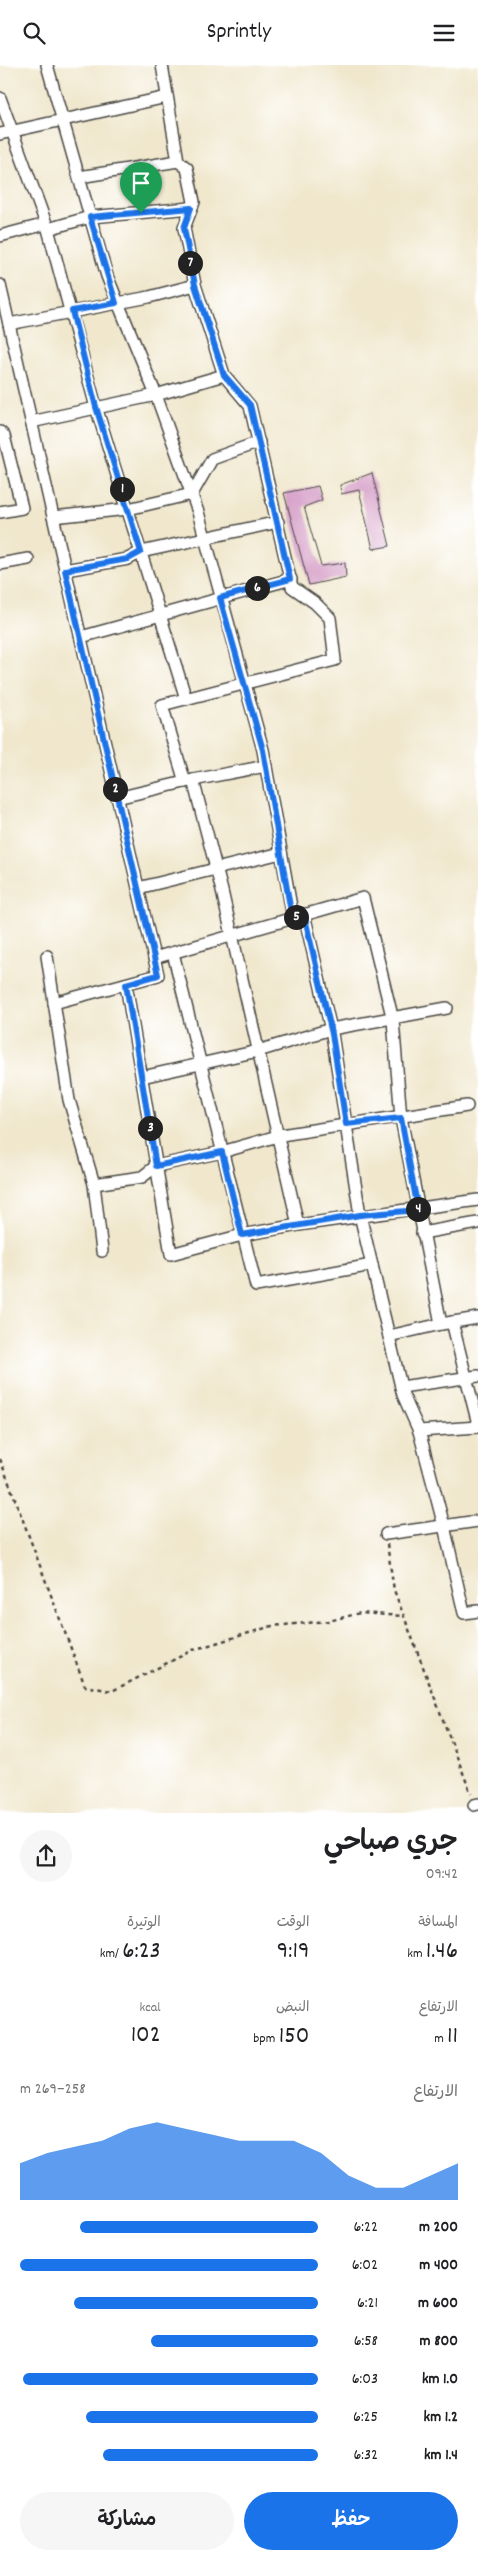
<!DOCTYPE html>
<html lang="ar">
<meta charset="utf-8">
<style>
:root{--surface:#fff;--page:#f6f6f6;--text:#202124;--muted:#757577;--accent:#1a73e8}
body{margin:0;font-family:Dekko,"Playpen Sans Arabic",sans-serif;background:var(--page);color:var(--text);direction:rtl;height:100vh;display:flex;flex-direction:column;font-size:19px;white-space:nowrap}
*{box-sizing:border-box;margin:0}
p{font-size:16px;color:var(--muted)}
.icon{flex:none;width:28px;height:28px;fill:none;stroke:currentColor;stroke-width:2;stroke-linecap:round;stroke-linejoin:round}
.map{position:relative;height:1748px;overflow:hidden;direction:ltr}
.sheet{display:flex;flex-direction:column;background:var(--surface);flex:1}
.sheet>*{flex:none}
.pin{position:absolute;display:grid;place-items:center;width:42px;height:42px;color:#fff;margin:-51px -21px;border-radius:50% 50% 50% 0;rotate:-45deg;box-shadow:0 0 5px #0007}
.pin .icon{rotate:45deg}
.km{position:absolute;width:25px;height:25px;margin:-12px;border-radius:50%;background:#222;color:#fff;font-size:14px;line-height:25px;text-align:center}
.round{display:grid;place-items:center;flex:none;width:52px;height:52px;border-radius:26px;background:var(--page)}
.summary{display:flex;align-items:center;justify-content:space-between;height:85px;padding:0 20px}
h1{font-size:28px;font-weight:600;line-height:38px}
.figures{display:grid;grid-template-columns:repeat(3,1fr);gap:8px;height:85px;padding:5px 20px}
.figures div{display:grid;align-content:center}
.figures b{font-size:25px;font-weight:600}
.figures small{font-size:14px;font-weight:400}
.figures p{font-size:14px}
.chart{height:140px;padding:10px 20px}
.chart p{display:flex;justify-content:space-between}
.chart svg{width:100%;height:90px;margin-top:5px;fill:var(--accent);opacity:.7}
.button{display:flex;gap:10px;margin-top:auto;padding:10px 20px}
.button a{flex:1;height:58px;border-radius:30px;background:var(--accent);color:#fff;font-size:20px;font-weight:600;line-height:58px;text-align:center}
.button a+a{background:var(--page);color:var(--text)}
ul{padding:0 20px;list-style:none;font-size:16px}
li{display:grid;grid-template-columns:80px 60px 1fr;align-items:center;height:38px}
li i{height:12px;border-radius:6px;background:var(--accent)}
header{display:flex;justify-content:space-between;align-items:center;height:65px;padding:0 20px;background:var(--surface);font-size:22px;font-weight:600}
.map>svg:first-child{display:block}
.building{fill:#d7a1c9}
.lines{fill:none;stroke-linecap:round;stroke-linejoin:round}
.minor-casing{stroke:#494743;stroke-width:14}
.path{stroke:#494743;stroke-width:2.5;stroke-dasharray:4 4;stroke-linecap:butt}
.minor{stroke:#fff;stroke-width:11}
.route-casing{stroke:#fff;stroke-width:10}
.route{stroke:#1a73e8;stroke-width:6}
</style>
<header><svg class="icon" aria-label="menu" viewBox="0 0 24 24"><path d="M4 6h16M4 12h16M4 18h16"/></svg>Sprintly<svg class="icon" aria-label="search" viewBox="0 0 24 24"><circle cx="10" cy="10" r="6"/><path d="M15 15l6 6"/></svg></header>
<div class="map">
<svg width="478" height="1748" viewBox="0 0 478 1748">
<rect width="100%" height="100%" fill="#fff"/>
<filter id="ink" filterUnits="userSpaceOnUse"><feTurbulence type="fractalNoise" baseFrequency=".02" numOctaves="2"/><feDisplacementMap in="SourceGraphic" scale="10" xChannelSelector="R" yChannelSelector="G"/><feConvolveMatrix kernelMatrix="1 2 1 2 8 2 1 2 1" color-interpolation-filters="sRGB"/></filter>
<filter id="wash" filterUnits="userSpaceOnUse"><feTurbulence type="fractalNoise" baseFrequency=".0096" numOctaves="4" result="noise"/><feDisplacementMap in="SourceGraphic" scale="20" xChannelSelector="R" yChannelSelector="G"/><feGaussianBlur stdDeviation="1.12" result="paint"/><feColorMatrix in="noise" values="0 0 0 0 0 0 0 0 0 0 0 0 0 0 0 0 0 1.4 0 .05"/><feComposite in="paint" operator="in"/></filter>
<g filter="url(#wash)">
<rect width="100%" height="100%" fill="#f0e7cc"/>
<g id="blocks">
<g class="building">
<path d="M372 408 390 481 373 484 359 425 341 429 340 420Z"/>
<path d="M318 421 322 435 304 442 321 501 345 498 346 512 309 520 284 428Z"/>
</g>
</g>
</g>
<g filter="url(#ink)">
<use href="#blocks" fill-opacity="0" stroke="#494743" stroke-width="1"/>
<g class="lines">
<defs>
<g id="minor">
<path d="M47 0 107 211 156 330 198 447 263 685 293 853"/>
<path d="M162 0 178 96 187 103 194 137 184 163 195 220 224 310 250 341 292 522 315 538 330 553 335 595 162 640 185 717"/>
<path d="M0 33 48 164 96 342 186 634"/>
<path d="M0 69 167 32"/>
<path d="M79 112 178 96"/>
<path d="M48 164 90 152 191 143"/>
<path d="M0 171 46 159"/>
<path d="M0 220 158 910 54 938"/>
<path d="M9 259 149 232 195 220"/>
<path d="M31 357 156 330 224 310"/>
<path d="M0 367 4 371 22 443 0 447"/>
<path d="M53 452 128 444 192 429 212 394 259 377"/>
<path d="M0 499 28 494"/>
<path d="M65 505 128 494 141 487 278 457"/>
<path d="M81 572 291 514"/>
<path d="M193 715 222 826 298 1160"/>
<path d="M117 733 193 715 266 701"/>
<path d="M138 823 281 788"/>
<path d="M304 849 332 969 360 1150 403 1330 419 1366 444 1461 464 1548 478 1546"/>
<path d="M173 888 256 1221 372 1200"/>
<path d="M47 891 69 1035 94 1119 102 1186"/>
<path d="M154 893 363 833 393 955 401 1053 441 1259"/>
<path d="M126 919 171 1189 242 1170 298 1160 478 1135"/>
<path d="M142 1012 258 986 331 964 447 943"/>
<path d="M94 1119 142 1112 156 1101 222 1087 281 1070 467 1041"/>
<path d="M422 1168 478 1158"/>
<path d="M452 1257 478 1359"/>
<path d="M389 1271 441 1259 478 1253"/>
<path d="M401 1322 478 1311"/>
<path d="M419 1366 478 1362"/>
<path d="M386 1469 478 1456"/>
<path d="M474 1740 478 1739"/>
</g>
</defs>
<use href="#minor" class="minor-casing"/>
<g class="path">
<path d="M0 1394 85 1621 112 1626 193 1585 272 1561 329 1556 360 1548 403 1551"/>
<path d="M387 1479 394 1525 471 1729"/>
</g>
<use href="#minor" class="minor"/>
</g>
</g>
<g class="lines" filter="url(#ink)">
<defs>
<path id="route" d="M191 143 184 163 195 220 224 310 250 340 290 514 220 533 263 685 292 853 304 849 332 969 346 1059 401 1053 418 1145 360 1150 242 1170 222 1087 156 1101 126 919 158 910 65 505 128 494 141 487 96 342 72 246 116 238 90 152Z"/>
</defs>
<use href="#route" class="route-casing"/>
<use href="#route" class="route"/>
</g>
</svg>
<div class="pin" style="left:141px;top:148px;background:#1e9e55"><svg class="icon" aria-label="arrive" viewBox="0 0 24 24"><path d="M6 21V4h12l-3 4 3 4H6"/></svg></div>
<b class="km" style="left:122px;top:424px">1</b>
<b class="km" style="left:115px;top:724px">2</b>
<b class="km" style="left:150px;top:1063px">3</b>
<b class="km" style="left:418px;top:1144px">4</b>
<b class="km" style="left:296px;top:852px">5</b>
<b class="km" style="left:257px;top:523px">6</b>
<b class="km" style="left:190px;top:198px">7</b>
</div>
<section class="sheet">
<div class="summary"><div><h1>جري صباحي</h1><p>09:42</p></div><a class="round"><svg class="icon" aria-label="share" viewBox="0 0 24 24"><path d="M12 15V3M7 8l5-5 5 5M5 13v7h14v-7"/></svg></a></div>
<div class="figures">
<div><p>المسافة</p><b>1.46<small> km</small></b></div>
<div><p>الوقت</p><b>9:19</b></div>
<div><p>الوتيرة</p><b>6:23<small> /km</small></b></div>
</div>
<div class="figures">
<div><p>الارتفاع</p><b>11<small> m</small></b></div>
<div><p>النبض</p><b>150<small> bpm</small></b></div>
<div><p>kcal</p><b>102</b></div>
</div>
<div class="chart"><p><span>الارتفاع</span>258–269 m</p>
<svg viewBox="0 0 160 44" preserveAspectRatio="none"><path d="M0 44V26L10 21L20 18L30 15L40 9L50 6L60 9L70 12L80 15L90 15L100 15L110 21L120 32L130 38L140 38L150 32L160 26V44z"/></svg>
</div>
<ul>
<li><b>200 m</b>6:22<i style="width:80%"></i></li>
<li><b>400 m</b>6:02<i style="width:100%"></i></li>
<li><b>600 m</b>6:21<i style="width:82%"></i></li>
<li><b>800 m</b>6:58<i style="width:56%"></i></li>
<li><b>1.0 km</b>6:03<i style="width:99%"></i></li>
<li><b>1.2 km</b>6:25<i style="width:78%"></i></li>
<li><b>1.4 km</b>6:32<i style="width:72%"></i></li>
</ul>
<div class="button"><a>حفظ</a><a>مشاركة</a></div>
</section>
